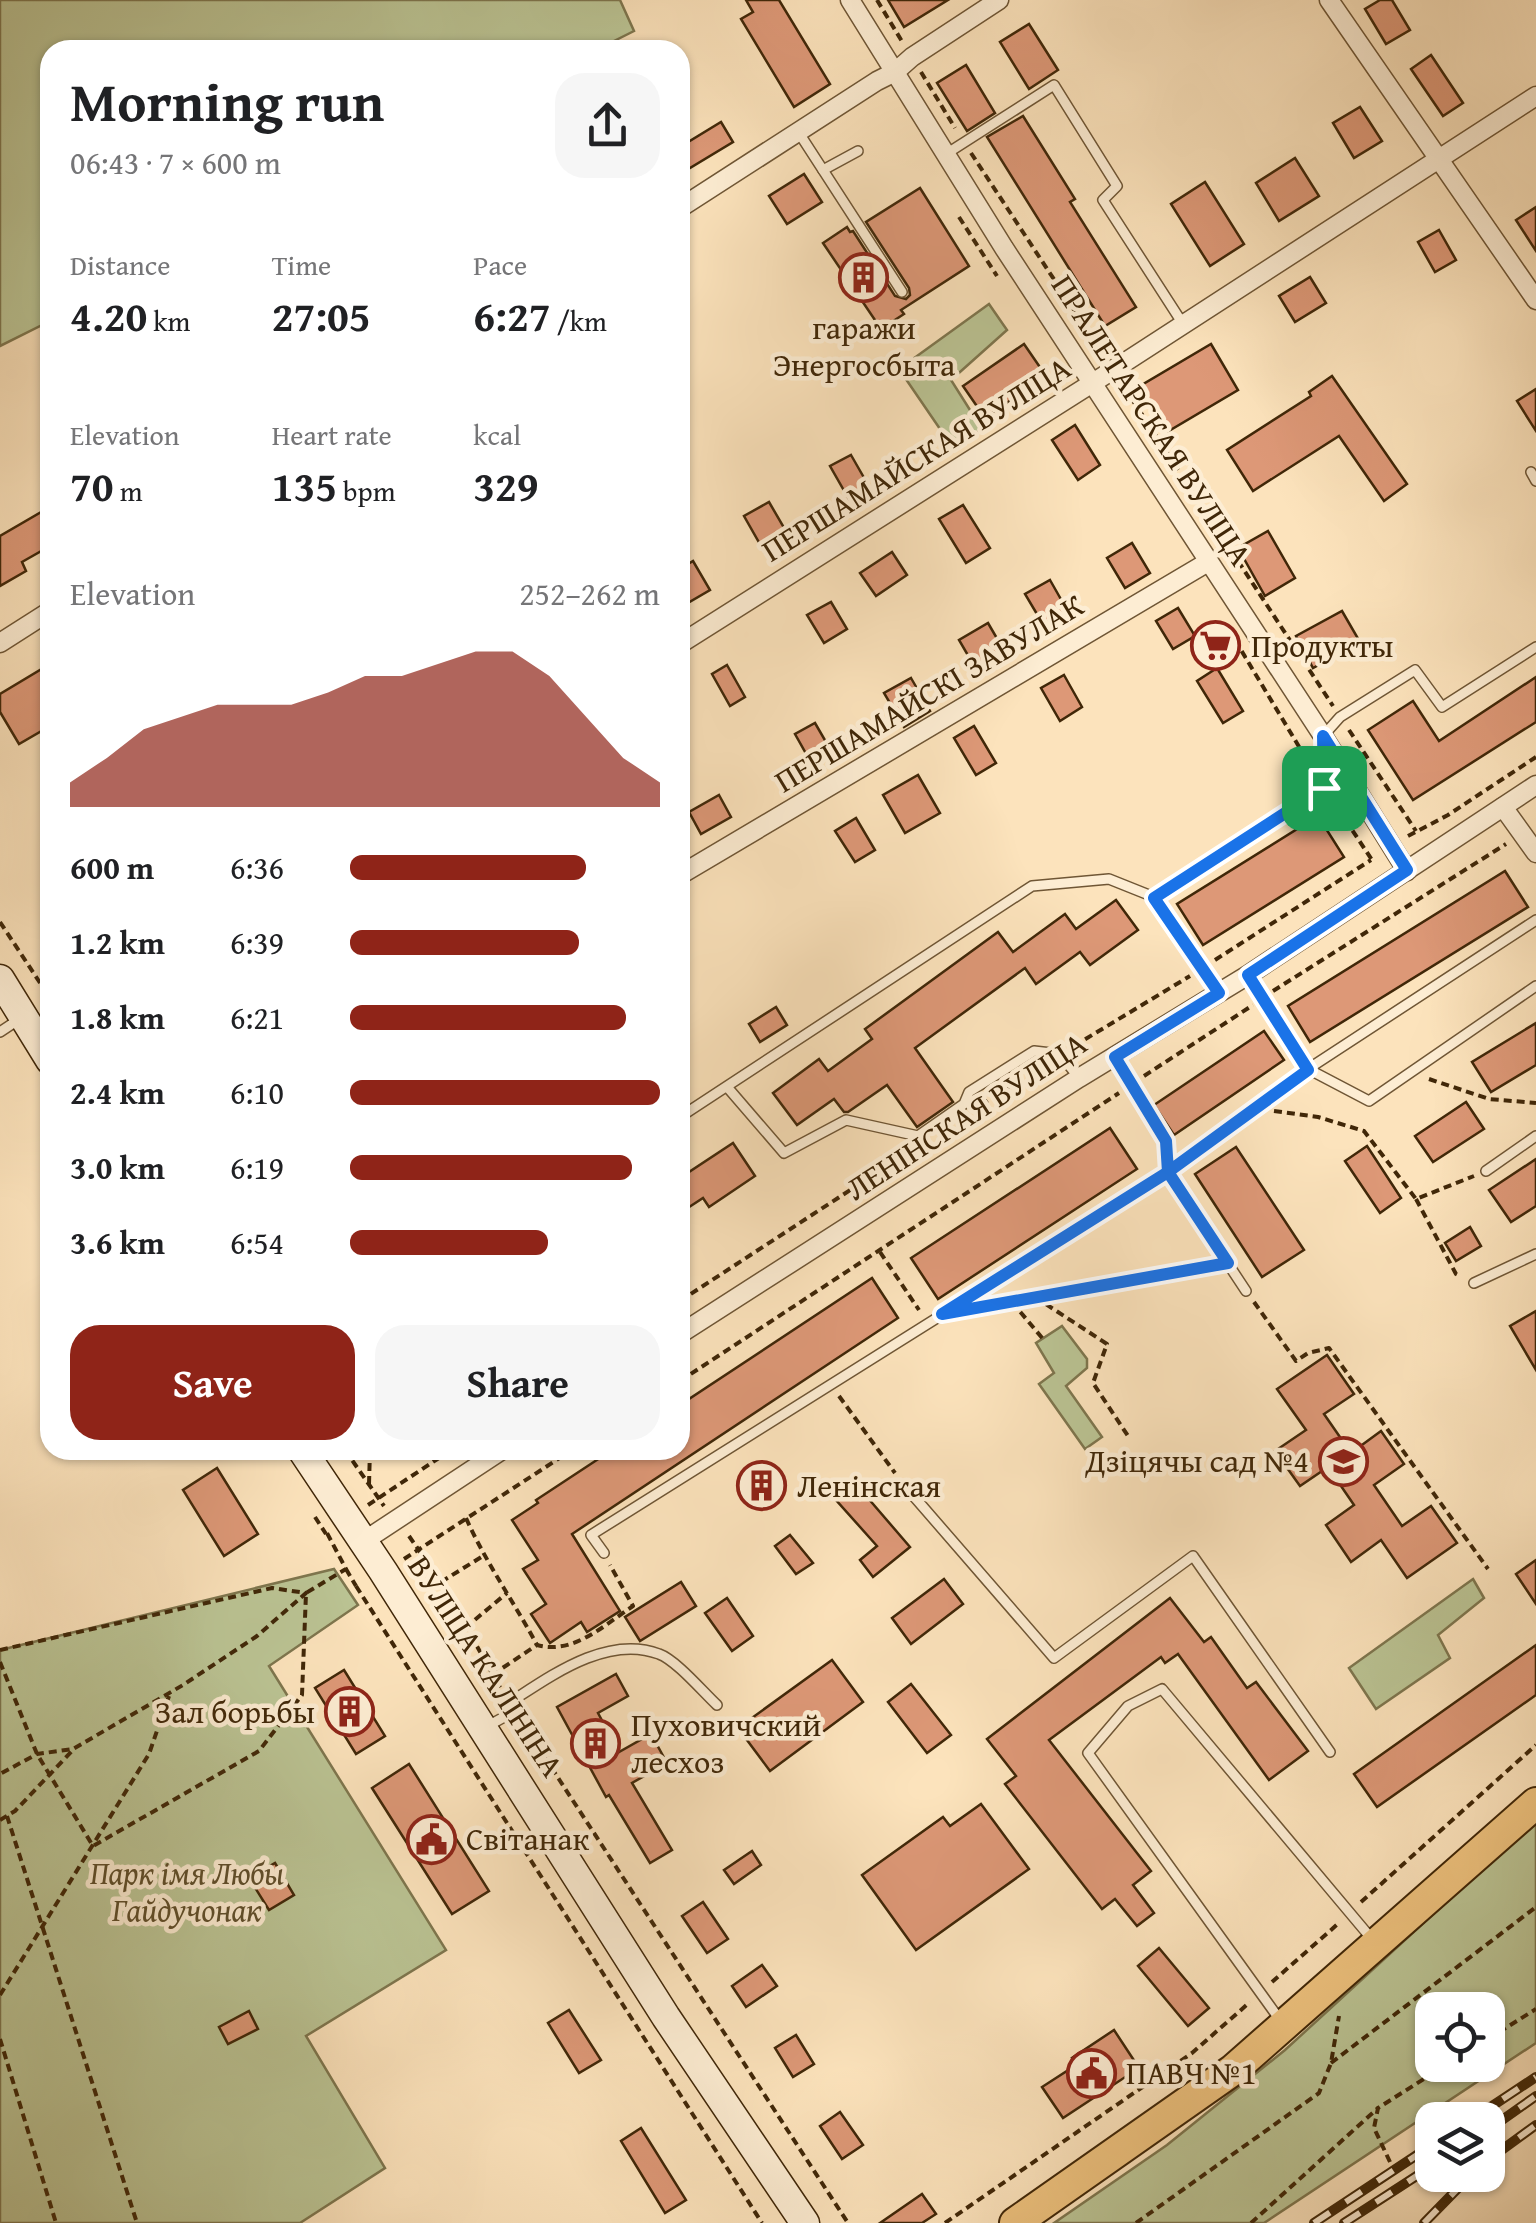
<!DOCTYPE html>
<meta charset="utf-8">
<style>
:root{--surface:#fff;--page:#f6f6f6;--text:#202124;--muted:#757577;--accent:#8f2418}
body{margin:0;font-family:"Gentium Book Plus",serif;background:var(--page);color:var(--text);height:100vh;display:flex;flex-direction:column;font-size:38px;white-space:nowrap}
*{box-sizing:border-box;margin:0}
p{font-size:32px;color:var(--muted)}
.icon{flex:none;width:55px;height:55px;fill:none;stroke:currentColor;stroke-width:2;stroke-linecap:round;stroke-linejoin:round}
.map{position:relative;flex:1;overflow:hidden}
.side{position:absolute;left:40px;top:40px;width:650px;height:1420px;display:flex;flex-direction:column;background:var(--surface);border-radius:30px;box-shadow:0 2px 8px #0004}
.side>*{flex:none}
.fabs{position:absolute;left:1415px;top:1992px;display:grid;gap:20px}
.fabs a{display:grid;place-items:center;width:90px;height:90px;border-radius:20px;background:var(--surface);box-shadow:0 2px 8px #0004;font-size:50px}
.pin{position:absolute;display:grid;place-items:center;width:85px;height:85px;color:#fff;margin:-42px;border-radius:20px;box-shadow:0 5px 15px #0006}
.round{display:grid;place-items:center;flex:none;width:105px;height:105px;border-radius:30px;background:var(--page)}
.head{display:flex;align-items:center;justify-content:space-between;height:170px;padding:0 30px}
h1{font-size:55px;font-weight:700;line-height:75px}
.metrics{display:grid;grid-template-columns:repeat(3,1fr);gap:15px;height:170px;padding:10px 30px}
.metrics div{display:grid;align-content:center}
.metrics b{font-size:42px;font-weight:700}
.metrics small{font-size:28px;font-weight:400}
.metrics p{font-size:28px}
.chart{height:280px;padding:20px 30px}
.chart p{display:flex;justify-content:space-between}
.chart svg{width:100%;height:180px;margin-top:10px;fill:var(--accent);opacity:.7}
.primary-button{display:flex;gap:20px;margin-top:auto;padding:20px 30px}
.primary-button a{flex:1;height:115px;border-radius:30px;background:var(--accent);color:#fff;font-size:40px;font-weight:700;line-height:115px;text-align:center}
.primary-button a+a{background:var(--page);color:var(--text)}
ul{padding:0 30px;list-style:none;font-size:32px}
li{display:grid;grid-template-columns:160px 120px 1fr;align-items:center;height:75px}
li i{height:25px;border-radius:12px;background:var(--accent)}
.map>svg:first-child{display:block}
.green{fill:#bbc494;stroke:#7e764e;stroke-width:2.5;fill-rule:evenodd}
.building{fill:#dd9877;stroke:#402708;stroke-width:2.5}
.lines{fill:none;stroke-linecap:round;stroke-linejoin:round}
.lane-casing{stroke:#6f5635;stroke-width:12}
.street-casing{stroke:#6f5635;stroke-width:21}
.secondary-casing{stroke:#402708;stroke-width:31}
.primary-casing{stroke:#402708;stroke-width:34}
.path{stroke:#402708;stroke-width:4;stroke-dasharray:8 5;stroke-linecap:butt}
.lane{stroke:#fdedd3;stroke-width:9}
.street{stroke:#fdedd3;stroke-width:18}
.secondary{stroke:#fdedd3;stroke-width:28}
.primary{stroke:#eec27e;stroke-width:30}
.rail-casing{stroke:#402708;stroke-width:10}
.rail{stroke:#fdedd3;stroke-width:6;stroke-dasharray:19;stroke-linecap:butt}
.route-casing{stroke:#fff;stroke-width:20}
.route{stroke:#1a73e8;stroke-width:12}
.labels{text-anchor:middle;stroke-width:9;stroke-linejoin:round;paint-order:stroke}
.poi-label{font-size:32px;fill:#402708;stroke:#fdedd3;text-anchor:start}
.street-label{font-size:32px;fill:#402708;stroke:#fdedd3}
.park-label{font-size:32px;font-style:italic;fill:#5f4e2b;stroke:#fdedd3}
</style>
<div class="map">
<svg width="1536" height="2223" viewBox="0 0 1536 2223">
<rect width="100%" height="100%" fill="#fce3bc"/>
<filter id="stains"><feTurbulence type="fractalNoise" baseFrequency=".002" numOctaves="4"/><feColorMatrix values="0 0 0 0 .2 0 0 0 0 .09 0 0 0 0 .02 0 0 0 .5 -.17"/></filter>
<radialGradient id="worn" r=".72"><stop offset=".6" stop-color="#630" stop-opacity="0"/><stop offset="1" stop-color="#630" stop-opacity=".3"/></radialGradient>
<g class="green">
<path d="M0 0H620L634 31 596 50H50V321L0 346Z"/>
<path d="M989 304 1007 330 951 380 982 429 953 448 899 369Z"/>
<path d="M1062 1326 1087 1359V1368L1066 1386 1102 1437 1085 1449 1039 1384 1054 1373 1036 1343Z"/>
<path d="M334 1569 358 1605 269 1666 446 1950 306 2036 385 2168 300 2223H0V1650Z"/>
<path d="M1473 1579 1484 1598 1438 1635 1450 1658 1376 1709 1349 1668Z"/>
<path d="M1536 1820V2043L1264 2223H1054L1167 2145 1285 2050ZM1432 2010H1488V2065H1432Z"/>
</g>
<g class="building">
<path d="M746 0H779L830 84 794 107 741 19 753 12Z"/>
<path d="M888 0H948L904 27Z"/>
<path d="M1380 0H1392L1410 30 1386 44 1365 9Z"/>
<path d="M1029 24 1058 70 1029 89 1000 42Z"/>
<path d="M1431 55 1463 103 1443 116 1411 69Z"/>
<path d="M966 65 995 113 967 131 937 83Z"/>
<path d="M1360 107 1382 141 1354 158 1333 123Z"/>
<path d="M1023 116 1075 199 1070 202 1136 307 1105 326 987 137Z"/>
<path d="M721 122 733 142 680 174V147Z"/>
<path d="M1295 158 1319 196 1279 221 1256 183Z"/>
<path d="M804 174 822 202 787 224 769 196Z"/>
<path d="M1205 182 1244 244 1210 266 1171 204Z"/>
<path d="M920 188 969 266 901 310 904 314 881 329 823 243 847 227 850 232 853 231 895 296 906 299 910 295 909 288 866 222Z"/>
<path d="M1536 207V251L1516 220Z"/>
<path d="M1439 230 1456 260 1435 272 1418 242Z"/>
<path d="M1310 277 1326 303 1295 322 1279 296Z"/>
<path d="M1024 344 1046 376 985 418 963 386Z"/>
<path d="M1211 344 1238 390 1167 432 1140 386Z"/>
<path d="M1332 376 1407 484 1384 501 1339 436 1253 491 1227 450 1311 396 1309 392Z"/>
<path d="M1536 389V431L1517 401Z"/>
<path d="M1075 425 1100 465 1078 480 1052 440Z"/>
<path d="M851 455 871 490 850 501 830 466Z"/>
<path d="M769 502 790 538 765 553 744 516Z"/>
<path d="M963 505 990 548 966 563 939 519Z"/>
<path d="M43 511 50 523V546L22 562 26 571 0 586V536Z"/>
<path d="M1268 531 1295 578 1265 596 1238 548Z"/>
<path d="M1132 543 1150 573 1125 588 1107 558Z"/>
<path d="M892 552 907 575 876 596 860 573Z"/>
<path d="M693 561 710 590 686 604 680 594V569Z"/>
<path d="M1050 580 1071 617 1047 631 1025 594Z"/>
<path d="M831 602 847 629 824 643 807 615Z"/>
<path d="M1178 608 1195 636 1173 649 1156 621Z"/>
<path d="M1342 611 1360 642 1313 668 1296 636Z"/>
<path d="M988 623 1009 659 980 676 959 640Z"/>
<path d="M50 664V726L19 744 0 712V694Z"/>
<path d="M727 665 745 697 730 706 712 674Z"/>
<path d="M1217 668 1243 711 1223 723 1197 681Z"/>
<path d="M1064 675 1082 707 1060 721 1041 688Z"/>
<path d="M1536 677V722L1413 800 1368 730 1413 701 1439 741Z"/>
<path d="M911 678 930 711 904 727 884 693Z"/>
<path d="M815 723 833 754 813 766 795 734Z"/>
<path d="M974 726 996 763 976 775 954 738Z"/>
<path d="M918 775 940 813 905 833 883 795Z"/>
<path d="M719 795 731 817 701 834 689 812Z"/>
<path d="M1318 816 1344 857 1203 945 1177 904Z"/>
<path d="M856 818 875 850 855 862 835 831Z"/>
<path d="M1505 871 1528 907 1310 1042 1288 1006Z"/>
<path d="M1116 900 1138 930 1090 965 1080 952 1036 984 1025 968 915 1048 953 1102 917 1127 887 1085 848 1112H844L834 1099 797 1125 773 1093 819 1059 828 1071 872 1039 865 1029 998 932 1013 952 1065 914 1076 929Z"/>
<path d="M776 1007 787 1025 760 1042 749 1024Z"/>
<path d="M1536 1023V1065L1491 1092 1472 1062Z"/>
<path d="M1264 1031 1284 1060 1174 1135 1154 1105Z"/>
<path d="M1466 1102 1484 1129 1433 1162 1415 1136Z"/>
<path d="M1110 1128 1137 1169 938 1299 911 1258Z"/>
<path d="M733 1143 755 1176 709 1207 703 1198 680 1213V1178Z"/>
<path d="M1367 1146 1401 1198 1380 1213 1345 1161Z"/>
<path d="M1236 1147 1304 1250 1262 1277 1195 1174Z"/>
<path d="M1536 1159V1206L1511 1222 1489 1190Z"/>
<path d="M1470 1227 1481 1246 1456 1261 1445 1243Z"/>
<path d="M872 1278 898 1318 572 1534 620 1611 587 1632 581 1622 550 1643 531 1614 546 1604 523 1569 538 1560 512 1520 538 1503 536 1500 612 1450H680V1405Z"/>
<path d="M1536 1311V1370L1510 1326Z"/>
<path d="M1327 1355 1354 1394 1324 1414 1351 1453 1381 1431 1404 1464 1374 1485 1402 1526 1431 1506 1457 1543 1407 1578 1381 1540 1351 1562 1326 1525 1354 1505 1328 1467 1300 1486 1275 1451 1306 1430 1277 1389Z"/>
<path d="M217 1468 258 1534 224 1556 183 1490Z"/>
<path d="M762 1469 778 1491 762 1503 746 1480Z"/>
<path d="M855 1483 910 1547 873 1577 860 1560 877 1546 836 1500Z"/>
<path d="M790 1535 813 1563 796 1574 775 1546Z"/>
<path d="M1536 1560V1604L1516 1574Z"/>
<path d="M944 1579 963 1604 911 1644 892 1618Z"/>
<path d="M681 1582 696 1606 640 1641 625 1617Z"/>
<path d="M727 1598 753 1636 732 1651 705 1613Z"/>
<path d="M1170 1598 1204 1642 1211 1637 1247 1688 1256 1682 1308 1751 1269 1780 1178 1654 1165 1663 1161 1657 1049 1740 1151 1871 1133 1885 1154 1913 1137 1926 1115 1899 1102 1909 1005 1784 1016 1776 987 1739Z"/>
<path d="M1536 1645V1695L1377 1807 1354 1774Z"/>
<path d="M832 1660 863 1702 770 1771 738 1728Z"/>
<path d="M344 1670 385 1736 356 1754 315 1688Z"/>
<path d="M616 1674 628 1696 598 1713 619 1752 651 1734 667 1763 632 1783 672 1850 650 1863 609 1795 606 1797 557 1707Z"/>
<path d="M911 1684 951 1735 927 1753 888 1702Z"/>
<path d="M409 1764 489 1891 452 1914 372 1788Z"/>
<path d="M981 1804 1029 1869 916 1950 862 1875 943 1817 950 1826Z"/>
<path d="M752 1851 761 1865 734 1884 724 1870Z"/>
<path d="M275 1863 294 1895 269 1910 249 1878Z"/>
<path d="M703 1902 728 1939 707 1953 682 1916Z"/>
<path d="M1159 1948 1209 2008 1188 2026 1138 1966Z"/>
<path d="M762 1965 777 1986 746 2007 732 1986Z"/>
<path d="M569 2010 601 2060 579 2073 548 2023Z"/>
<path d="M249 2011 258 2029 228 2044 219 2027Z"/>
<path d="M1114 2030 1139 2068 1063 2118 1042 2087 1076 2065 1072 2058Z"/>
<path d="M796 2035 814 2064 793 2077 775 2048Z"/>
<path d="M840 2112 863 2145 842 2159 820 2126Z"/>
<path d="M641 2128 686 2200 665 2213 621 2141Z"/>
<path d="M922 2194 936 2214 922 2223H880Z"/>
</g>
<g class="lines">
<defs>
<g id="lane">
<path d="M799 133 902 292"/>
<path d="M946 154 1054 85 1117 186 1103 200 1183 324"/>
<path d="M823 170 858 151"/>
<path d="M1531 472 1536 481"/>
<path d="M1154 897 1219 993"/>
<path d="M1249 976 1308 1069 1369 1101 1536 986"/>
<path d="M0 1032 21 1018"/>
<path d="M728 1088 784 1153 846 1120 918 1136 964 1104 969 1092 1034 1051 1060 1054 1079 1078"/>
<path d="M680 1117 1032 886 1109 879 1154 897 1324 788 1323 736 1340 717 1415 670 1442 707 1536 647"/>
<path d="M1486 1171 1536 1136"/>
<path d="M1474 1283 1536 1254"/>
<path d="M1246 1291 1168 1173 1308 1069 1536 920"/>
<path d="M904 1485 1054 1658 1193 1556 1330 1752"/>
<path d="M604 1553 591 1535 1168 1173 1166 1141 1115 1057"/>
<path d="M486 1727 515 1711V1699C555 1673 609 1635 659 1654 676 1660 703 1692 717 1705"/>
<path d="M1280 2020 1088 1753 1128 1706 1162 1689 1371 1938"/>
</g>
<g id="street">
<path d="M850 0 1004 248 1323 736 1407 871"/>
<path d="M1329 0 1536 300"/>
<path d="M680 208 877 81 895 72 912 57 999 0"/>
<path d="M0 643 50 611"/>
<path d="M680 644 1113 370 1536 96"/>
<path d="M1503 807 1536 853"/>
<path d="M680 875 1208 562"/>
<path d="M680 1334 1079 1078 1248 975 1536 785"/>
<path d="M364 1541 502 1450"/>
</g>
<g id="secondary">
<path d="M0 979 50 1060"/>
<path d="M302 1450 383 1571 666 2017 805 2223"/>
</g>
<path id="primary" d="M1015 2223 1233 2070 1536 1803"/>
</defs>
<use href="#lane" class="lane-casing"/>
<use href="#street" class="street-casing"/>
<use href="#secondary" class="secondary-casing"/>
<use href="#primary" class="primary-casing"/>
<g class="path">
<path d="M877 0 903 43"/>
<path d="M921 72 955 128"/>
<path d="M971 153 1103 354"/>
<path d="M959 217 997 276"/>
<path d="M1124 387 1333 706"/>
<path d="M1235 640 1307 760"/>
<path d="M1349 730 1416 831"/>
<path d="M1331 798 1372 860"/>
<path d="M1408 836 1448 815 1536 757"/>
<path d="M0 922 50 998"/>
<path d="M1215 960 1371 860"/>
<path d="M1273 991 1506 844"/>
<path d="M1074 1046 1190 976"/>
<path d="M1144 1076 1253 1005"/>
<path d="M1429 1079 1489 1099 1536 1103"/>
<path d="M42 1082 50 1095"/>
<path d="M981 1105 1019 1080"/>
<path d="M1274 1111 1318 1117 1364 1131 1416 1199 1474 1176"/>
<path d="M1416 1199 1456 1274 1460 1276"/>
<path d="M880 1252 919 1310"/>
<path d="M1035 1297 1107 1344 1093 1383 1128 1436"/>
<path d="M680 1301 910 1151"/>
<path d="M1012 1302 1043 1339"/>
<path d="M1254 1302 1296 1361 1308 1353 1329 1348 1488 1569"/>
<path d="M986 1306 1213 1266"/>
<path d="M680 1381 1119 1093"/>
<path d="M839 1396 895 1473"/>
<path d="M345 1450 384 1506"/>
<path d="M369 1484 370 1450"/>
<path d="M368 1505 451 1450"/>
<path d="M315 1517 326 1534"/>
<path d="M466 1518C486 1563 514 1602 537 1645"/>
<path d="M409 1536 441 1582 502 1691"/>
<path d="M404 1559 572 1450"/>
<path d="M346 1569 356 1586"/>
<path d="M441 1582 483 1556"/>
<path d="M356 1586 762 2223"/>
<path d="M465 1628 507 1593"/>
<path d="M0 1650 272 1588 306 1593 257 1636 183 1685 73 1749 37 1754 0 1774"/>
<path d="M0 1662 37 1754 93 1846 259 1751 302 1695 306 1593 346 1569 327 1533"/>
<path d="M492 1675 537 1645C573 1655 603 1626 633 1606L610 1565"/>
<path d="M523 1724 848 2223"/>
<path d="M7 1816 137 2223"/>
<path d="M0 1820 15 1811 72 1751"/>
<path d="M1361 1902 1536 1745"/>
<path d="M1272 1982 1340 1922"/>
<path d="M0 1995 149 1754 169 1696"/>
<path d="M0 2039 56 2223"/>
<path d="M1488 2039 1536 2009"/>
<path d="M1331 2063 1536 1907"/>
<path d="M1390 2162 1374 2128 1378 2108 1446 2065"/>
<path d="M945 2223 1192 2053 1250 2002"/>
<path d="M1136 2223 1319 2093 1331 2063 1339 2016"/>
<path d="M1251 2223 1378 2108"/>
</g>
<use href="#lane" class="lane"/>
<use href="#street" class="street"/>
<use href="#secondary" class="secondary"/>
<use href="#primary" class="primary"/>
<defs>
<g id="rail">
<path d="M1471 2120 1536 2077"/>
<path d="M1488 2130 1536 2096"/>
<path d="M1488 2160 1536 2125"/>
<path d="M1314 2223 1432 2145"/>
<path d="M1344 2223 1432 2166"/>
<path d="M1424 2223 1471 2175"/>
</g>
</defs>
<use href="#rail" class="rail-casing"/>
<use href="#rail" class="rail"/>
</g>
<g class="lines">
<defs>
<path id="route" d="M1324 788 1154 898 1219 993 1115 1057 1166 1141 1168 1172 942 1314 1228 1263 1168 1172 1308 1070 1248 975 1407 870 1323 736 1324 788"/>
</defs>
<use href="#route" class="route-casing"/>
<use href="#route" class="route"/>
</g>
<defs>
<symbol id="building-ring" viewBox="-11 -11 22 22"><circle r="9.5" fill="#fdedd3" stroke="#8f2418" stroke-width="1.5"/><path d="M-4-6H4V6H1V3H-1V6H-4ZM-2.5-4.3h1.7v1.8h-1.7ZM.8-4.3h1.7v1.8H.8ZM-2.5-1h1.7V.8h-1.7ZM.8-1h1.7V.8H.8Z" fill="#8f2418"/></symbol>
<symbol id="supermarket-ring" viewBox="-11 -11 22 22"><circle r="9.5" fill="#fdedd3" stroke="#8f2418" stroke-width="1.5"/><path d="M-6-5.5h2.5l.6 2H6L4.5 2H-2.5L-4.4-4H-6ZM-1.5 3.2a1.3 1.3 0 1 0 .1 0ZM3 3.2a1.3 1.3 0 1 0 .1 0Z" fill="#8f2418"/></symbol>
<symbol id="school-ring" viewBox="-11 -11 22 22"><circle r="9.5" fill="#fdedd3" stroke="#8f2418" stroke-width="1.5"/><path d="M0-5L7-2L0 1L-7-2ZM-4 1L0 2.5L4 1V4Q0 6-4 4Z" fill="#8f2418"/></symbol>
<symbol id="civic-ring" viewBox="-11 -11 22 22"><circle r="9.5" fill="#fdedd3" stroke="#8f2418" stroke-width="1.5"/><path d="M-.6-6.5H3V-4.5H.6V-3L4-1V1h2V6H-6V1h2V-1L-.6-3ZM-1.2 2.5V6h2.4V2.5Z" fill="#8f2418"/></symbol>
</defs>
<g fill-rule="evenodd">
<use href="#building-ring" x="836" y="250" width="55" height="55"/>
<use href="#supermarket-ring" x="1188" y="618" width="55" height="55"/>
<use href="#school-ring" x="1316" y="1434" width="55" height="55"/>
<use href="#building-ring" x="734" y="1458" width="55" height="55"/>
<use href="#building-ring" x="322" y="1684" width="55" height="55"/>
<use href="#building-ring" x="568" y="1716" width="55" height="55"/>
<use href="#civic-ring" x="404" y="1812" width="55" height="55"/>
<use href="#civic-ring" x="1064" y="2046" width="55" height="55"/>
</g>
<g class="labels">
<g class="poi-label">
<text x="864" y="339" text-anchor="middle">гаражи<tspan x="864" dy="37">Энергосбыта</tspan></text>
<text x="1251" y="657">Продукты</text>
<text x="1309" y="1472" text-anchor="end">Дзіцячы сад №4</text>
<text x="797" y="1497">Ленінская</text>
<text x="315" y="1723" text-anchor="end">Зал борьбы</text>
<text x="631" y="1736">Пуховичский<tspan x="631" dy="37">лесхоз</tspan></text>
<text x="466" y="1850">Світанак</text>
<text x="1126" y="2084">ПАВЧ №1</text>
</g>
<g class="street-label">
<text transform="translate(1152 420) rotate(57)" y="11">ПРАЛЕТАРСКАЯ ВУЛІЦА</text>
<text transform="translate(916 459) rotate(-32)" y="11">ПЕРШАМАЙСКАЯ ВУЛІЦА</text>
<text transform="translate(929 693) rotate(-31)" y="11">ПЕРШАМАЙСКІ ЗАВУЛАК</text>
<text transform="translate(966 1116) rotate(-33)" y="11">ЛЕНІНСКАЯ ВУЛІЦА</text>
<text transform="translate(486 1666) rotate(57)" y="11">ВУЛІЦА КАЛІНІНА</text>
</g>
<g class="park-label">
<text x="187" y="1884">Парк імя Любы<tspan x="187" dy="37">Гайдучонак</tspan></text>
</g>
</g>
<rect width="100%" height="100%" filter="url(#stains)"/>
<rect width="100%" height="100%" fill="url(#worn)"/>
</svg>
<div class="fabs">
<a><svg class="icon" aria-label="locate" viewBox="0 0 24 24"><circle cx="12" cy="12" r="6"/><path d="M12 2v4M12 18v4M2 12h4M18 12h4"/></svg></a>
<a><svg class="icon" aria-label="layers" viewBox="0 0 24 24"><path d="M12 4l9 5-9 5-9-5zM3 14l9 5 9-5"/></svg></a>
</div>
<div class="pin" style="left:1324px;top:788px;background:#1e9e55"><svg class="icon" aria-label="arrive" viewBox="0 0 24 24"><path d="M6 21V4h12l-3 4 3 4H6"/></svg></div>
<section class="side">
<div class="head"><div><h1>Morning run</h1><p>06:43 · 7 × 600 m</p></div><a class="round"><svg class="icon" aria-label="share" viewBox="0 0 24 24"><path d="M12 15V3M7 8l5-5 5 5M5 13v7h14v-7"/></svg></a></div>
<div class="metrics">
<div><p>Distance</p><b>4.20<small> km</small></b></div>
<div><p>Time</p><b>27:05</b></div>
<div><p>Pace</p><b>6:27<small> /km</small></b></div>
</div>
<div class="metrics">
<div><p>Elevation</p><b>70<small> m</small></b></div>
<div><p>Heart rate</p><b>135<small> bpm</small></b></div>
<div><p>kcal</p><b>329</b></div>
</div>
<div class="chart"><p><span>Elevation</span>252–262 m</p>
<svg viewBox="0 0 160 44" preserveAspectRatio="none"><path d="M0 44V38L10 32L20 25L30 22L40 19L50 19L60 19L70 16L80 12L90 12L100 9L110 6L120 6L130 12L140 22L150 32L160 38V44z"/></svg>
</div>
<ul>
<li><b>600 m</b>6:36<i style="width:76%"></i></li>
<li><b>1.2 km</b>6:39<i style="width:74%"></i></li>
<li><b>1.8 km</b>6:21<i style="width:89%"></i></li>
<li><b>2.4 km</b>6:10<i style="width:100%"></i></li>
<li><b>3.0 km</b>6:19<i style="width:91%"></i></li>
<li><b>3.6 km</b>6:54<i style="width:64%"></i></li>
</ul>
<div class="primary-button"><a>Save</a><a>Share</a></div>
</section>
</div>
